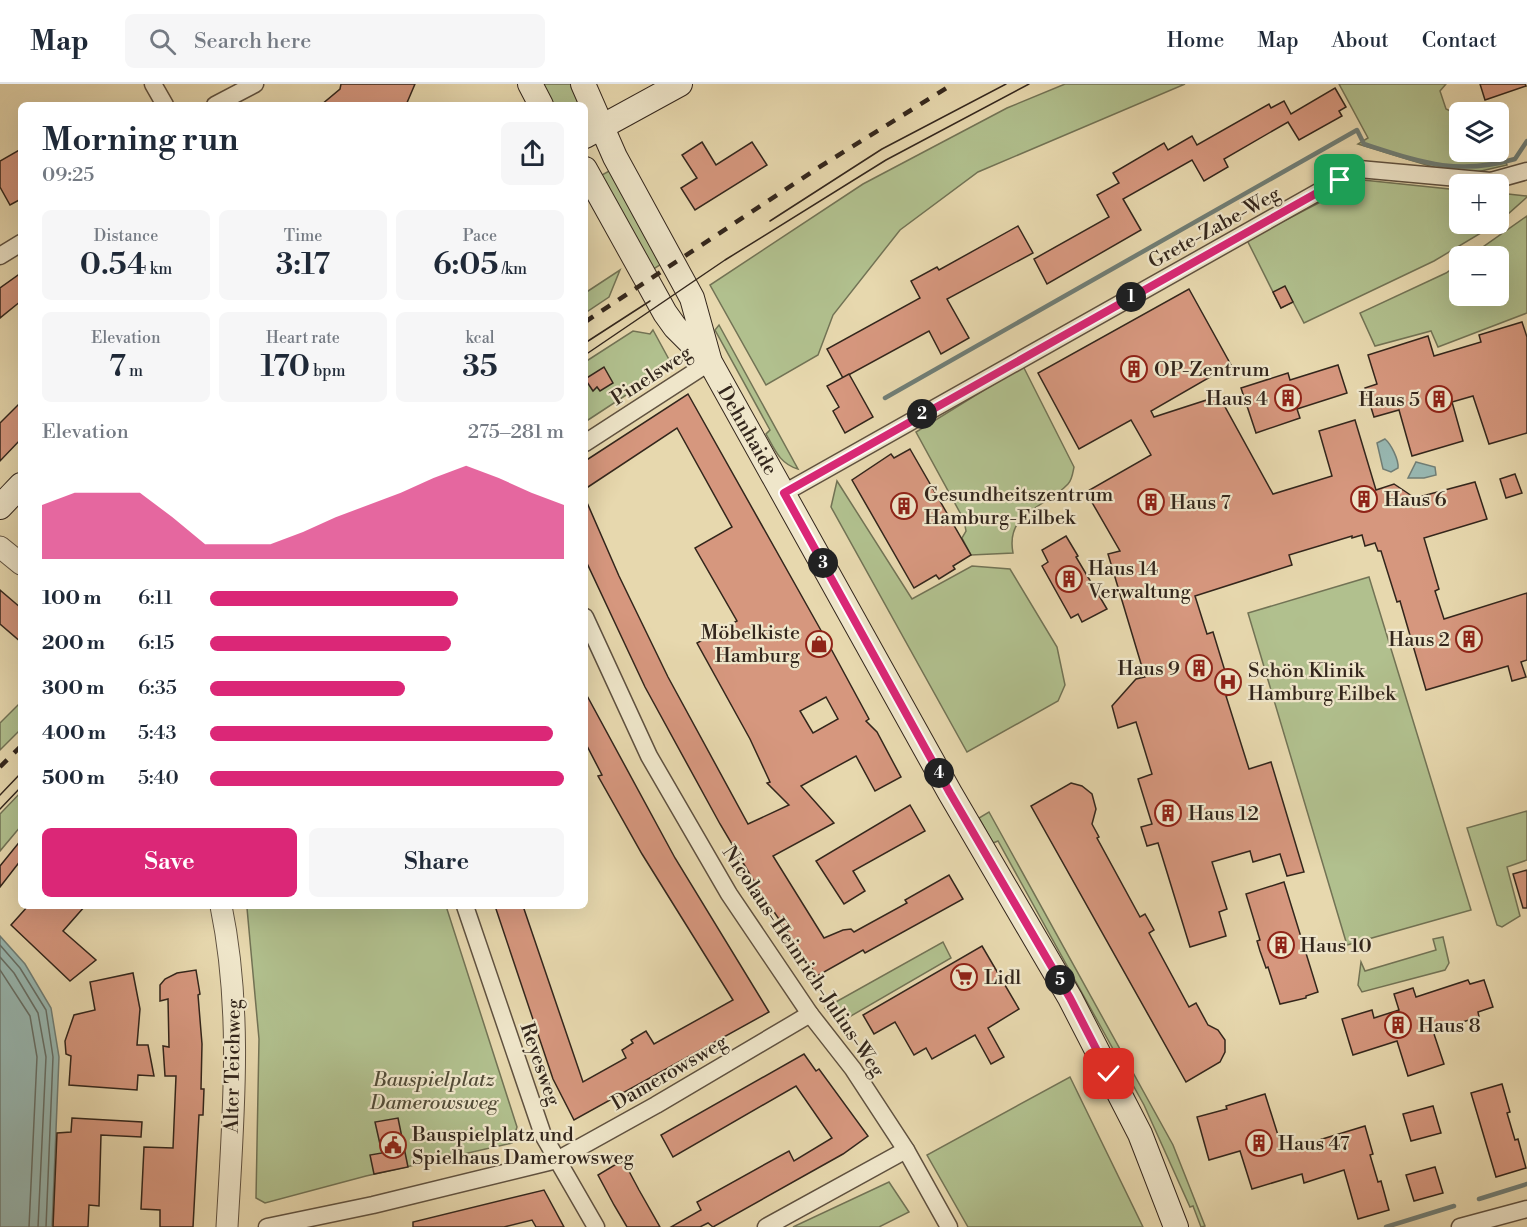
<!DOCTYPE html>
<meta charset="utf-8">
<style>
:root{--surface:#fff;--page:#f6f6f7;--text:#1f2937;--muted:#747a83;--line:#e0e1e3;--accent:#db2777}
body{margin:0;font-family:"Libre Bodoni",serif;background:var(--page);color:var(--text);height:100vh;display:flex;flex-direction:column;font-size:22px;white-space:nowrap}
*{box-sizing:border-box;margin:0}
p{font-size:20px;color:var(--muted)}
.icon{flex:none;width:33px;height:33px;fill:none;stroke:currentColor;stroke-width:2;stroke-linecap:round;stroke-linejoin:round}
.map{position:relative;flex:1;overflow:hidden}
.side{position:absolute;left:18px;top:18px;width:570px;height:807px;display:flex;flex-direction:column;background:var(--surface);border-radius:9px;box-shadow:0 6px 24px #0002}
.side>*{flex:none}
.buttons{position:absolute;left:1449px;top:18px;display:grid;gap:12px}
.buttons a{display:grid;place-items:center;width:60px;height:60px;border-radius:9px;background:var(--surface);box-shadow:0 6px 24px #0002;font-size:30px}
.pin{position:absolute;display:grid;place-items:center;width:51px;height:51px;color:#fff;margin:-26px;border-radius:12px;box-shadow:0 3px 9px #0006}
.km{position:absolute;width:30px;height:30px;margin:-15px;border-radius:50%;background:#222;color:#fff;font-size:16px;line-height:30px;text-align:center}
.round{display:grid;place-items:center;flex:none;width:63px;height:63px;border-radius:9px;background:var(--page)}
.head{display:flex;align-items:center;justify-content:space-between;height:102px;padding:0 24px}
h1{font-size:33px;font-weight:600;line-height:45px}
.metrics{display:grid;grid-template-columns:repeat(3,1fr);gap:9px;height:102px;padding:6px 24px}
.metrics div{display:grid;align-content:center;border-radius:9px;background:var(--page);text-align:center}
.metrics b{font-size:30px;font-weight:600}
.metrics small{font-size:16px;font-weight:400}
.metrics p{font-size:16px}
.chart{height:168px;padding:12px 24px}
.chart p{display:flex;justify-content:space-between}
.chart svg{width:100%;height:108px;margin-top:6px;fill:var(--accent);opacity:.7}
.action{display:flex;gap:12px;margin-top:auto;padding:12px 24px}
.action a{flex:1;height:69px;border-radius:9px;background:var(--accent);color:#fff;font-size:24px;font-weight:600;line-height:69px;text-align:center}
.action a+a{background:var(--page);color:var(--text)}
ul{padding:0 24px;list-style:none;font-size:20px}
li{display:grid;grid-template-columns:96px 72px 1fr;align-items:center;height:45px}
li i{height:15px;border-radius:8px;background:var(--accent)}
header{display:flex;align-items:center;gap:36px;box-sizing:border-box;height:84px;padding:0 30px;background:var(--surface);border-bottom:2px solid var(--line)}
header strong{font-size:28px}
nav{display:flex;gap:33px;margin-inline-start:auto;font-size:21px}
.search{width:420px;height:54px;background:var(--page);display:flex;align-items:center;gap:15px;box-sizing:border-box;padding:0 21px;border-radius:9px;color:var(--muted);font-size:22px}
.map>svg:first-child{display:block}
.green{fill:#b1c08e;stroke:#727355;stroke-width:1.5}
.water{fill:#98b8b2;stroke:#707e76;stroke-width:1.5}
.lines{fill:none;stroke-linecap:round;stroke-linejoin:round}
.shore{stroke:#666f67;stroke-width:1.5}
.stream{stroke:#707e76;stroke-width:4.5}
.building{fill:#d6977e;stroke:#33261c;stroke-width:1.5;fill-rule:evenodd}
.minor-casing{stroke:#605240;stroke-width:19}
.tertiary-casing{stroke:#605240;stroke-width:23}
.secondary-casing{stroke:#33261c;stroke-width:26}
.minor{stroke:#efe6ca;stroke-width:16}
.tertiary{stroke:#efe6ca;stroke-width:21}
.secondary{stroke:#efe6ca;stroke-width:24}
.tram{stroke:#33261c;stroke-width:1.5}
.rail{stroke:#33261c;stroke-width:4.5;stroke-dasharray:10 10;stroke-linecap:butt}
.route-casing{stroke:#fff;stroke-width:12}
.route{stroke:#db2777;stroke-width:8}
.labels{text-anchor:middle;stroke-width:4.5;stroke-linejoin:round;paint-order:stroke}
.street-label{font-size:20px;fill:#33261c;stroke:#efe6ca}
.poi-label{font-size:20px;fill:#33261c;stroke:#efe6ca;text-anchor:start}
.park-label{font-size:20px;font-style:italic;fill:#524c38;stroke:#efe6ca}
</style>
<header>
<strong>Map</strong>
<div class="search"><svg class="icon" aria-label="search" viewBox="0 0 24 24"><circle cx="10" cy="10" r="6"/><path d="M15 15l6 6"/></svg>Search here</div>
<nav><a>Home</a><a>Map</a><a>About</a><a>Contact</a></nav>
</header>
<div class="map">
<svg width="1527" height="1143" viewBox="0 0 1527 1143">
<rect width="100%" height="100%" fill="#e7d8ae"/>
<filter id="stains"><feTurbulence type="fractalNoise" baseFrequency=".00333" numOctaves="4"/><feColorMatrix values="0 0 0 0 .2 0 0 0 0 .09 0 0 0 0 .02 0 0 0 .5 -.17"/></filter>
<radialGradient id="worn" r=".72"><stop offset=".6" stop-color="#630" stop-opacity="0"/><stop offset="1" stop-color="#630" stop-opacity=".3"/></radialGradient>
<g class="green">
<path d="M541 0H573L582 16 573 21H551Z"/>
<path d="M1065 0H1185L978 88 900 146 833 231 818 271 766 301 710 201 863 100 1007 24Z"/>
<path d="M1339 0H1446L1440 7 1446 25 1459 31 1460 68H1498L1499 58 1507 81 1477 88 1443 86 1358 60 1368 54Z"/>
<path d="M611 86 663 179 652 186 600 92Z"/>
<path d="M1363 96 1459 106 1460 140H1496L1434 177 1304 239 1293 218 1281 224 1247 156Z"/>
<path d="M1499 109 1527 112V113L1499 138Z"/>
<path d="M1527 132V229L1438 263 1431 247 1375 262 1360 229 1446 189 1459 180 1460 212H1498V172H1470Z"/>
<path d="M620 186 609 213 585 229V209Z"/>
<path d="M719 241 798 385C780 380 775 366 766 350L770 346 715 246Z"/>
<path d="M653 246 672 281 585 338V278L633 247 650 250Z"/>
<path d="M1023 282 1074 383C1073 388 1072 396 1068 400 1046 424 1005 427 1013 469L971 471 962 454 966 447 964 436 916 348Z"/>
<path d="M837 397 912 515 972 482 1010 485 1057 563 1065 601 1058 617 967 668 831 423Z"/>
<path d="M1369 493 1471 826 1347 861 1248 529Z"/>
<path d="M21 618V645L0 666V639Z"/>
<path d="M21 708V742L0 767V730Z"/>
<path d="M1527 727V776L1507 783 1520 832 1502 843 1497 841 1467 744Z"/>
<path d="M989 728 1173 1061 1205 1142 1201 1143 1193 1122 1190 1123 1144 1021 998 757 993 759 979 734Z"/>
<path d="M256 822H446L517 1043 512 1059 366 1092 265 1119 256 1114 259 955 247 824Z"/>
<path d="M1443 853 1449 879 1445 886 1362 908 1358 901 1361 878 1365 887 1436 866 1433 855Z"/>
<path d="M943 858 951 874 844 936 838 940 825 924Z"/>
<path d="M1070 993 1143 1143H968L927 1071Z"/>
<path d="M889 1098 909 1128 879 1143H793Z"/>
</g>
<g class="water">
<path d="M1385 355C1391 360 1399 376 1398 384L1391 388 1383 385 1377 359Z"/>
<path d="M1416 378 1435 383 1436 391 1424 394H1408Z"/>
<path d="M0 852 25 880 51 924 59 973 52 1143H0Z"/>
</g>
<g class="lines">
<g class="shore">
<path d="M0 861 20 884 46 926 53 973 46 1143"/>
<path d="M0 873 14 889 38 929 46 973 38 1143"/>
<path d="M0 886 30 932 37 973 29 1143"/>
</g>
<g class="stream">
<path d="M885 314 1357 46 1364 60C1420 78 1457 92 1515 75L1527 57"/>
<path d="M1479 1115 1527 1100"/>
<path d="M1386 1143 1454 1122"/>
</g>
</g>
<g class="building">
<path d="M341 0H415L406 21H321L340 5Z"/>
<path d="M1480 0H1525L1526 2 1485 16Z"/>
<path d="M1335 4 1346 23 1339 27 1342 32 1299 56 1288 38 1224 75 1228 83 1204 97 1192 76 1123 115 1141 146 1047 200 1034 175 1109 133 1097 111 1119 99 1113 89 1164 59 1168 66 1192 52 1197 61 1269 20 1271 24 1284 17 1291 30Z"/>
<path d="M702 58 716 81 752 58 767 81 695 126 681 104 697 94 682 71Z"/>
<path d="M21 65V115L10 121 0 103V77Z"/>
<path d="M1018 142 1033 169 947 215 969 254 941 270 929 247 843 294 827 265 920 214 911 197 937 183 939 186Z"/>
<path d="M21 189V217L0 234V204Z"/>
<path d="M1285 202 1293 218 1281 224 1273 208Z"/>
<path d="M1189 205 1231 281 1151 327 1154 333 1219 312 1273 410 1332 392 1319 347 1355 336 1376 406 1394 400 1415 414 1475 398 1487 435 1424 454 1439 505 1435 507 1444 535 1527 509V576L1521 578 1526 593 1512 597 1508 582 1426 606 1400 517 1397 518 1381 467H1378L1375 459 1365 462 1362 451 1352 454V452L1289 471 1292 481 1195 512 1207 550 1213 548 1232 610 1226 612 1249 685 1271 678 1304 788 1287 792 1280 770 1253 778 1250 767 1212 778 1227 825 1219 828 1226 852 1190 863 1158 759 1147 762 1141 743 1152 740 1138 695 1152 690 1136 638 1118 644 1112 622 1136 595 1145 593 1108 470 1120 467 1086 408 1151 371 1131 336 1079 365 1038 289Z"/>
<path d="M1522 238 1527 253V349L1489 360 1473 312 1452 318 1463 357 1412 372 1399 326 1374 333 1365 304 1377 300 1368 271 1428 252 1434 272 1481 258 1479 251Z"/>
<path d="M1338 281 1347 309 1297 325 1300 334 1256 349 1241 304 1288 289 1290 296Z"/>
<path d="M604 283 613 299 600 307 597 303 593 307 585 295Z"/>
<path d="M849 290 873 333 845 349 833 327 839 323 827 302Z"/>
<path d="M688 310 823 550 869 635 866 637 877 648 901 693 875 707 856 672 801 702 834 739 773 772 824 854 843 846 851 845 854 848 907 819 905 816 949 791 963 815 865 869 863 866 817 892 758 804 720 740 645 603 585 475V414L619 492 668 593 748 740 789 721 767 699 770 698 750 655 697 559 737 537 695 464 732 443 677 344 585 405V377ZM826 613 838 635 813 649 800 627Z"/>
<path d="M21 318V355L0 377V339Z"/>
<path d="M910 365 971 471 953 482 955 485 939 495 936 491 914 504 852 396 891 370 894 374Z"/>
<path d="M1515 390 1522 409 1506 414 1500 395Z"/>
<path d="M1066 452 1078 472 1076 473 1107 525 1082 538 1078 530 1071 534 1042 482 1048 478 1042 466Z"/>
<path d="M0 506 21 524V558L0 540Z"/>
<path d="M585 608 675 774 769 928 574 1036 553 995 495 822H523L583 998 626 974 622 966 633 959 631 956 646 947 654 960 733 916 642 770 598 692 602 691 585 658Z"/>
<path d="M1071 699 1082 702 1092 710 1096 725 1092 740 1099 753 1097 754 1140 833 1145 830 1154 846 1149 849 1189 923 1196 919 1208 941 1218 946 1225 956V968L1220 978 1186 998 1031 722Z"/>
<path d="M910 721 925 747 853 787 865 807 844 820 816 777Z"/>
<path d="M21 756V776L0 803V782Z"/>
<path d="M1527 786V824H1523L1513 790Z"/>
<path d="M1284 798 1318 908 1306 912V914L1280 920 1268 883 1266 884 1260 867 1257 857 1260 856 1246 810Z"/>
<path d="M28 822H85L63 847 96 876 70 897 11 841Z"/>
<path d="M982 862 1019 925 988 944 1004 973 991 980 975 951 932 975 926 964 914 971 895 938 874 950 863 931Z"/>
<path d="M196 886 200 910 198 911 202 960 201 1005H204L203 1031H199L193 1143H160V1126L141 1125 144 1063 173 1064 176 992H165L163 962 169 963 168 915 160 917V901L165 895 177 889Z"/>
<path d="M133 889 140 925 137 961H148L154 992 138 991 137 1006 69 1001 71 972 66 970 65 957 74 931 95 926 90 898Z"/>
<path d="M1468 896 1470 900 1484 896 1493 923 1478 928 1479 933 1433 947 1444 980 1408 992 1397 957 1353 971 1342 935 1372 926 1374 934 1399 926 1394 910 1413 904 1416 913Z"/>
<path d="M804 970 816 987 819 985 868 1052 843 1070 713 1143 708 1139 700 1143H671L701 1126 697 1118 789 1067 794 1077 832 1054 796 1002 673 1073 661 1051Z"/>
<path d="M1502 1000 1510 1028 1507 1029 1515 1056 1518 1055 1526 1084 1496 1093 1471 1009Z"/>
<path d="M1265 1010 1283 1067 1365 1042 1373 1070 1370 1071 1378 1098 1381 1097 1389 1126 1358 1135 1344 1086 1304 1099 1302 1090 1252 1105 1240 1067 1209 1076 1197 1033 1227 1025 1226 1022Z"/>
<path d="M1433 1022 1441 1049 1411 1057 1403 1030Z"/>
<path d="M72 1034 142 1038 141 1053 101 1051 99 1122 89 1121 88 1143H53L57 1049 71 1048Z"/>
<path d="M398 1034 408 1083 374 1090 370 1071 382 1069 375 1038Z"/>
<path d="M623 1076 639 1106 660 1143H627L614 1121 598 1091Z"/>
<path d="M1435 1083 1443 1109 1414 1117 1406 1091Z"/>
<path d="M544 1106 564 1143H536L532 1136 504 1143H413V1138Z"/>
</g>
<g class="lines">
<defs>
<g id="minor">
<path d="M153 0 165 21"/>
<path d="M215 21 255 0"/>
<path d="M0 172 21 159"/>
<path d="M585 359 710 278"/>
<path d="M784 409 1359 85 1491 97 1527 87"/>
<path d="M585 533 649 672 729 810 810 930 853 985 906 1066 949 1143"/>
<path d="M465 822 543 1051 596 1143"/>
<path d="M267 1143 373 1121 557 1076 656 1021 810 930"/>
<path d="M766 1143 906 1066"/>
<path d="M1460 1143 1527 1125"/>
</g>
<g id="tertiary">
<path d="M0 463 21 480"/>
<path d="M221 822C243 928 233 1036 227 1143"/>
</g>
<g id="secondary">
<path d="M530 0 541 21"/>
<path d="M583 0 615 73 692 214 709 275"/>
<path d="M585 52 680 0"/>
<path d="M585 85 665 229 675 243 710 278 950 709 1070 914 1140 1050 1176 1143"/>
<path d="M0 423 21 401"/>
</g>
</defs>
<use href="#minor" class="minor-casing"/>
<use href="#tertiary" class="tertiary-casing"/>
<use href="#secondary" class="secondary-casing"/>
<use href="#minor" class="minor"/>
<use href="#tertiary" class="tertiary"/>
<use href="#secondary" class="secondary"/>
<g class="tram">
<path d="M770 137 882 65 1006 0"/>
<path d="M585 259 650 217"/>
<path d="M585 271 725 176 886 76 1029 0"/>
<path d="M0 711 21 689"/>
<path d="M0 725 21 703"/>
</g>
<g class="rail">
<path d="M585 238 821 82 953 0"/>
<path d="M0 683 21 662"/>
</g>
</g>
<g class="lines">
<defs>
<path id="route" d="M1109 990 1070 914 950 709 784 409 1340 96"/>
</defs>
<use href="#route" class="route-casing"/>
<use href="#route" class="route"/>
</g>
<defs>
<symbol id="building-ring" viewBox="-11 -11 22 22"><circle r="9.5" fill="#efe6ca" stroke="#8f2418" stroke-width="1.5"/><path d="M-4-6H4V6H1V3H-1V6H-4ZM-2.5-4.3h1.7v1.8h-1.7ZM.8-4.3h1.7v1.8H.8ZM-2.5-1h1.7V.8h-1.7ZM.8-1h1.7V.8H.8Z" fill="#8f2418"/></symbol>
<symbol id="shop-ring" viewBox="-11 -11 22 22"><circle r="9.5" fill="#efe6ca" stroke="#8f2418" stroke-width="1.5"/><path d="M-5-2.5h2.3a2.7 3.5 0 0 1 5.4 0H5L5.5 6h-11ZM-1.5-2.5h3a1.5 2.3 0 0 0-3 0Z" fill="#8f2418"/></symbol>
<symbol id="hospital-ring" viewBox="-11 -11 22 22"><circle r="9.5" fill="#efe6ca" stroke="#8f2418" stroke-width="1.5"/><path d="M-5-5h3v3.5h4V-5h3V5h-3V1.5h-4V5h-3Z" fill="#8f2418"/></symbol>
<symbol id="supermarket-ring" viewBox="-11 -11 22 22"><circle r="9.5" fill="#efe6ca" stroke="#8f2418" stroke-width="1.5"/><path d="M-6-5.5h2.5l.6 2H6L4.5 2H-2.5L-4.4-4H-6ZM-1.5 3.2a1.3 1.3 0 1 0 .1 0ZM3 3.2a1.3 1.3 0 1 0 .1 0Z" fill="#8f2418"/></symbol>
<symbol id="civic-ring" viewBox="-11 -11 22 22"><circle r="9.5" fill="#efe6ca" stroke="#8f2418" stroke-width="1.5"/><path d="M-.6-6.5H3V-4.5H.6V-3L4-1V1h2V6H-6V1h2V-1L-.6-3ZM-1.2 2.5V6h2.4V2.5Z" fill="#8f2418"/></symbol>
</defs>
<g fill-rule="evenodd">
<use href="#building-ring" x="1119" y="270" width="30" height="30"/>
<use href="#building-ring" x="1273" y="299" width="30" height="30"/>
<use href="#building-ring" x="1424" y="300" width="30" height="30"/>
<use href="#building-ring" x="1349" y="400" width="30" height="30"/>
<use href="#building-ring" x="1136" y="403" width="30" height="30"/>
<use href="#building-ring" x="889" y="407" width="30" height="30"/>
<use href="#building-ring" x="1054" y="480" width="30" height="30"/>
<use href="#building-ring" x="1454" y="540" width="30" height="30"/>
<use href="#shop-ring" x="804" y="545" width="30" height="30"/>
<use href="#building-ring" x="1184" y="569" width="30" height="30"/>
<use href="#hospital-ring" x="1213" y="583" width="30" height="30"/>
<use href="#building-ring" x="1153" y="714" width="30" height="30"/>
<use href="#building-ring" x="1266" y="846" width="30" height="30"/>
<use href="#supermarket-ring" x="949" y="878" width="30" height="30"/>
<use href="#building-ring" x="1383" y="926" width="30" height="30"/>
<use href="#building-ring" x="1244" y="1044" width="30" height="30"/>
<use href="#civic-ring" x="378" y="1046" width="30" height="30"/>
</g>
<g class="labels">
<g class="street-label">
<text transform="translate(1214 143) rotate(-29)" y="7">Grete-Zabe-Weg</text>
<text transform="translate(651 291) rotate(-33)" y="7">Pinelsweg</text>
<text transform="translate(748 346) rotate(60)" y="7">Dehnhaide</text>
<text transform="translate(804 877) rotate(56)" y="7">Nicolaus-Heinrich-Julius-Weg</text>
<text transform="translate(541 980) rotate(71)" y="7">Reyesweg</text>
<text transform="translate(232 982) rotate(-89)" y="7">Alter Teichweg</text>
<text transform="translate(669 988) rotate(-30)" y="7">Damerowsweg</text>
</g>
<g class="poi-label">
<text x="1154" y="292">OP-Zentrum</text>
<text x="1268" y="321" text-anchor="end">Haus 4</text>
<text x="1420" y="322" text-anchor="end">Haus 5</text>
<text x="924" y="417">Gesundheitszentrum<tspan x="924" dy="23">Hamburg-Eilbek</tspan></text>
<text x="1384" y="422">Haus 6</text>
<text x="1170" y="425">Haus 7</text>
<text x="1088" y="491">Haus 14<tspan x="1088" dy="23">Verwaltung</tspan></text>
<text x="800" y="555" text-anchor="end">Möbelkiste<tspan x="800" dy="23">Hamburg</tspan></text>
<text x="1450" y="562" text-anchor="end">Haus 2</text>
<text x="1180" y="591" text-anchor="end">Haus 9</text>
<text x="1248" y="593">Schön Klinik<tspan x="1248" dy="23">Hamburg Eilbek</tspan></text>
<text x="1188" y="736">Haus 12</text>
<text x="1300" y="868">Haus 10</text>
<text x="984" y="900">Lidl</text>
<text x="1418" y="948">Haus 8</text>
<text x="412" y="1057">Bauspielplatz und<tspan x="412" dy="23">Spielhaus Damerowsweg</tspan></text>
<text x="1278" y="1066">Haus 47</text>
</g>
<g class="park-label">
<text x="434" y="1002">Bauspielplatz<tspan x="434" dy="23">Damerowsweg</tspan></text>
</g>
</g>
<rect width="100%" height="100%" filter="url(#stains)"/>
<rect width="100%" height="100%" fill="url(#worn)"/>
</svg>
<div class="buttons">
<a><svg class="icon" aria-label="layers" viewBox="0 0 24 24"><path d="M12 4l9 5-9 5-9-5zM3 14l9 5 9-5"/></svg></a>
<a>+</a>
<a>−</a>
</div>
<div class="pin" style="left:1340px;top:96px;background:#1e9e55"><svg class="icon" aria-label="arrive" viewBox="0 0 24 24"><path d="M6 21V4h12l-3 4 3 4H6"/></svg></div>
<div class="pin" style="left:1109px;top:990px;background:#d93025"><svg class="icon" aria-label="check" viewBox="0 0 24 24"><path d="M5 12l5 5 9-10"/></svg></div>
<b class="km" style="left:1131px;top:213px">1</b>
<b class="km" style="left:922px;top:330px">2</b>
<b class="km" style="left:823px;top:479px">3</b>
<b class="km" style="left:939px;top:689px">4</b>
<b class="km" style="left:1060px;top:896px">5</b>
<section class="side">
<div class="head"><div><h1>Morning run</h1><p>09:25</p></div><a class="round"><svg class="icon" aria-label="share" viewBox="0 0 24 24"><path d="M12 15V3M7 8l5-5 5 5M5 13v7h14v-7"/></svg></a></div>
<div class="metrics">
<div><p>Distance</p><b>0.54<small> km</small></b></div>
<div><p>Time</p><b>3:17</b></div>
<div><p>Pace</p><b>6:05<small> /km</small></b></div>
</div>
<div class="metrics">
<div><p>Elevation</p><b>7<small> m</small></b></div>
<div><p>Heart rate</p><b>170<small> bpm</small></b></div>
<div><p>kcal</p><b>35</b></div>
</div>
<div class="chart"><p><span>Elevation</span>275–281 m</p>
<svg viewBox="0 0 160 44" preserveAspectRatio="none"><path d="M0 44V22L10 17L20 17L30 17L40 27L50 38L60 38L70 38L80 33L90 27L100 22L110 17L120 11L130 6L140 11L150 17L160 22V44z"/></svg>
</div>
<ul>
<li><b>100 m</b>6:11<i style="width:70%"></i></li>
<li><b>200 m</b>6:15<i style="width:68%"></i></li>
<li><b>300 m</b>6:35<i style="width:55%"></i></li>
<li><b>400 m</b>5:43<i style="width:97%"></i></li>
<li><b>500 m</b>5:40<i style="width:100%"></i></li>
</ul>
<div class="action"><a>Save</a><a>Share</a></div>
</section>
</div>
